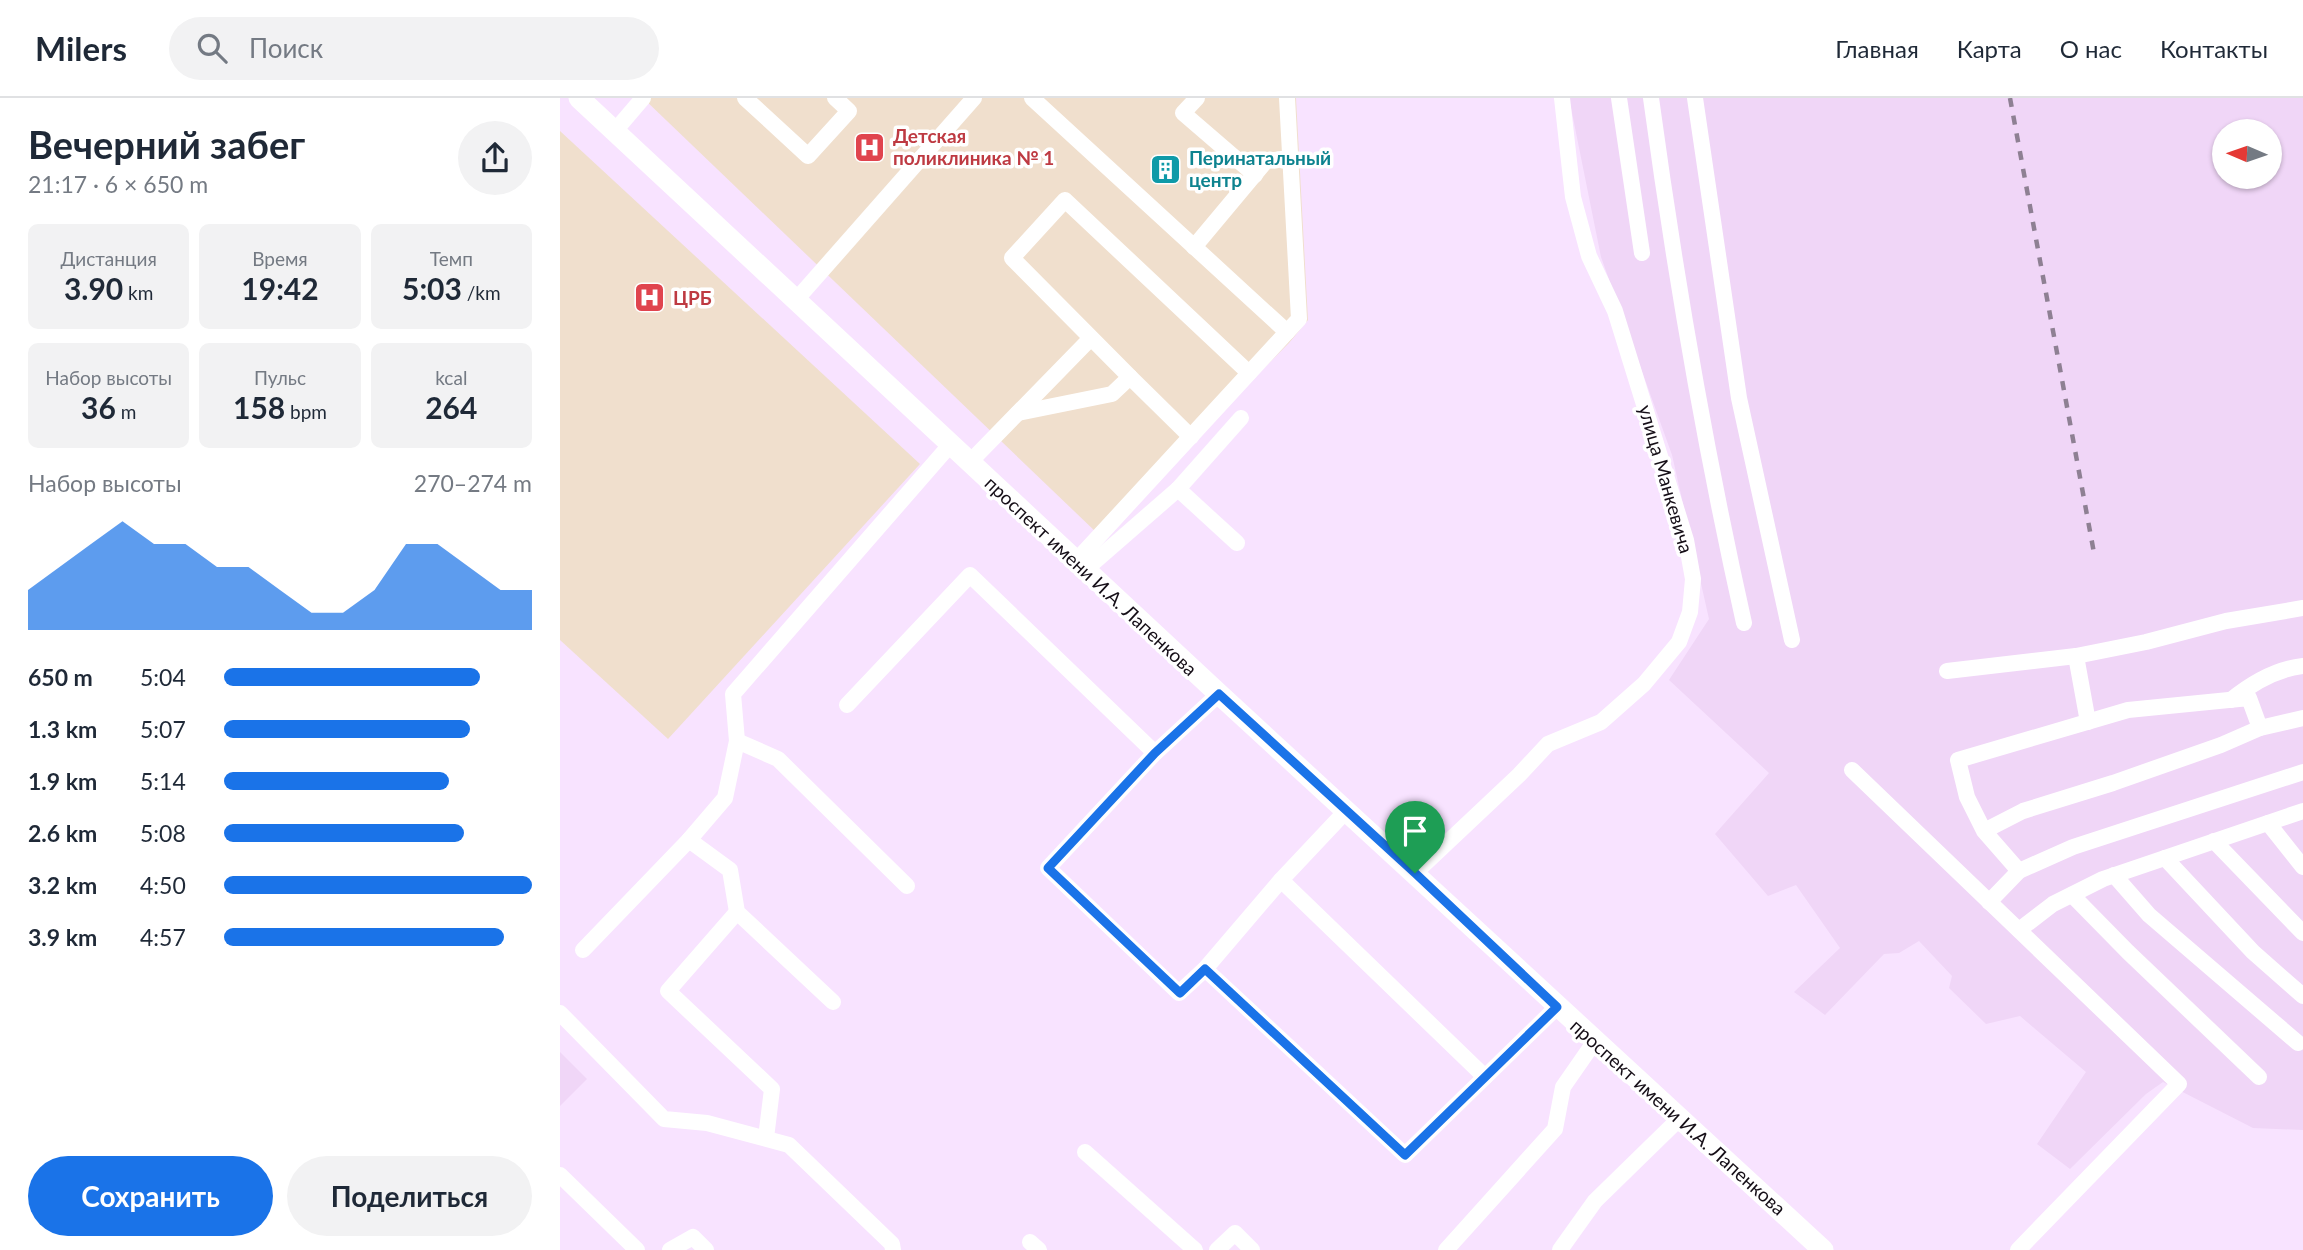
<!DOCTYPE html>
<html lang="ru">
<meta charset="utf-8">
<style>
:root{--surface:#fff;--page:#f2f2f3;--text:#1f2937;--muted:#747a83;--line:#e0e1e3;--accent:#1a73e8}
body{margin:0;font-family:Lato,sans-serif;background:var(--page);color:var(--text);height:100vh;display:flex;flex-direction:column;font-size:26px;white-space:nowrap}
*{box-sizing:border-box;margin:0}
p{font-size:23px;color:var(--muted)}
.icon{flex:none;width:38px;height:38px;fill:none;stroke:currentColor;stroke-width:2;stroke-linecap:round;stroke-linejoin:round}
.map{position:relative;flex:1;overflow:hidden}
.side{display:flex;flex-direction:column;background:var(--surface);width:560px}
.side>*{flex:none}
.needle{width:46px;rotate:272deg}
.buttons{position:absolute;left:1652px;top:21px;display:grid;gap:14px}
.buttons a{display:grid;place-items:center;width:70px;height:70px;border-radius:50%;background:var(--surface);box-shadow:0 2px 5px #0004;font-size:35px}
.pin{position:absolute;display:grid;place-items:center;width:60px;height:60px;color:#fff;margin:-72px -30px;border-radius:50% 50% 50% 0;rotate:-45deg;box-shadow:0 0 7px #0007}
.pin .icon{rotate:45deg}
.round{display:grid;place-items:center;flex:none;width:74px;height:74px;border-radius:37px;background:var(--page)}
.headline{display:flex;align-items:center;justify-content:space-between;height:119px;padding:0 28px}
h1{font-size:38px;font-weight:700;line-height:52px}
.figures{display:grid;grid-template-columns:repeat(3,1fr);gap:10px;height:119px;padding:7px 28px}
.figures div{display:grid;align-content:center;border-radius:10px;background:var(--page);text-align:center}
.figures b{font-size:30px;font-weight:700}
.figures small{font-size:19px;font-weight:400}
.figures p{font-size:19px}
.chart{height:196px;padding:14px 28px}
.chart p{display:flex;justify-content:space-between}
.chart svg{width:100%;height:126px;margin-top:7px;fill:var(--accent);opacity:.7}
.primary-button{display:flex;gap:14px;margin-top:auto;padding:14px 28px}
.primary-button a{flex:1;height:80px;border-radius:42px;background:var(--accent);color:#fff;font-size:28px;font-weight:700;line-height:80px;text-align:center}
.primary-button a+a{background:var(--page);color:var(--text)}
ul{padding:0 28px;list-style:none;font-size:23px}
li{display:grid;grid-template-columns:112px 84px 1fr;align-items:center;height:52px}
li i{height:18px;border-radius:9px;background:var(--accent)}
header{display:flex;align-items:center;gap:42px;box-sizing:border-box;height:98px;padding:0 35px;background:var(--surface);border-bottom:2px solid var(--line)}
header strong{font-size:33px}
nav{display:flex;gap:38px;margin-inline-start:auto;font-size:24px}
.search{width:490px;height:63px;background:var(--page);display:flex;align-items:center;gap:18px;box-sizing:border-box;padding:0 24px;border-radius:38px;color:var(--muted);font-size:26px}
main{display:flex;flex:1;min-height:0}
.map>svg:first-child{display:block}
.built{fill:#f0d6f7;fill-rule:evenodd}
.medical{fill:#f0dfcd}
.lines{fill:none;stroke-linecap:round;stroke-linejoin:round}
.minor{stroke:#fff;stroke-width:16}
.major{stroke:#fff;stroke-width:21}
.rail{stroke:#8e8093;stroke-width:4.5;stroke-dasharray:9 9;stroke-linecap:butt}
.route-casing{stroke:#fff;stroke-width:14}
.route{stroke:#1a73e8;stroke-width:9}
.labels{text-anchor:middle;stroke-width:7;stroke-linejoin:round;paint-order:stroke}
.health-label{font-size:19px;font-weight:bold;fill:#be3a42;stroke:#fff;text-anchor:start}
.culture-label{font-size:19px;font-weight:bold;fill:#0d838f;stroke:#fff;text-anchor:start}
.street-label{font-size:19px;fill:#150e17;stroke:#fff}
</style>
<header>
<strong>Milers</strong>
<div class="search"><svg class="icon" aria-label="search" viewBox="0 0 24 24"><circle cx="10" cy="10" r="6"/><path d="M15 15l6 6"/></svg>Поиск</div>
<nav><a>Главная</a><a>Карта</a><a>О нас</a><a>Контакты</a></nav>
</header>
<main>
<section class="side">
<div class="headline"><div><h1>Вечерний забег</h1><p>21:17 · 6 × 650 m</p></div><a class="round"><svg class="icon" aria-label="share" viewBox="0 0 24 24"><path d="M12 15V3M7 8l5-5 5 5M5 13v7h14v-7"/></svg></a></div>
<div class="figures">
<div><p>Дистанция</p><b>3.90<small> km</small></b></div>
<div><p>Время</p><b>19:42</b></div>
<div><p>Темп</p><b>5:03<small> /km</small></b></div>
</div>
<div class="figures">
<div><p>Набор высоты</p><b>36<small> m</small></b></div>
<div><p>Пульс</p><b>158<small> bpm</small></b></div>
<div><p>kcal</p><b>264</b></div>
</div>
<div class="chart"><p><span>Набор высоты</span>270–274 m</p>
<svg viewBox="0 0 160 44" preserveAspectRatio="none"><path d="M0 44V30L10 22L20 14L30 6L40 14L50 14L60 22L70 22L80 30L90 38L100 38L110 30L120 14L130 14L140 22L150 30L160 30V44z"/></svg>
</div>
<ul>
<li><b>650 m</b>5:04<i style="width:83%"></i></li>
<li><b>1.3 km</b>5:07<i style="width:80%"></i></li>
<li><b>1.9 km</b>5:14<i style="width:73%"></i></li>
<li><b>2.6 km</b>5:08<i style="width:78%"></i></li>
<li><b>3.2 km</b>4:50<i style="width:100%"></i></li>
<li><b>3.9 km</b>4:57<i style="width:91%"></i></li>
</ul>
<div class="primary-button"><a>Сохранить</a><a>Поделиться</a></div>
</section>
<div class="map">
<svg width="1743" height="1152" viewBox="0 0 1743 1152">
<rect width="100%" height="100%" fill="#f8e3ff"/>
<g class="built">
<path d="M1009 0H1743V1032L1693 1030 1603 984 1586 996 1510 1071 1477 1046 1526 974 1460 918 1426 926 1389 890 1392 878 1359 843 1339 855 1324 856 1265 917 1234 894 1280 850 1236 787 1208 798 1155 736 1209 675 1109 582 1149 521 1112 357 1041 159ZM1664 33H1710V79H1664Z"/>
<path d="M0 954 27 981 0 1008Z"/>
</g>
<g class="medical">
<path d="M83 0H736L748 222 729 245 538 436Z"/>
<path d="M0 33 360 366 108 641 0 542Z"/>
</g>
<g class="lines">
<g class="minor">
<path d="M185 0 248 58 289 13 275 0"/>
<path d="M472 0 727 234"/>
<path d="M637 0 623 15 695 77"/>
<path d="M1059 0 1082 155"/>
<path d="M1091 0C1115 177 1145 351 1184 525"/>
<path d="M1135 0 1179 300 1232 542"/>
<path d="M54 34 83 0"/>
<path d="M634 149 706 63 730 60"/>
<path d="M236 202 414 0"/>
<path d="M570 279 631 339"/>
<path d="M458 315 552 296 570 279 452 160 505 102 689 275"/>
<path d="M409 365 531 240"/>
<path d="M618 391 677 445"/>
<path d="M516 463 739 221 727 0"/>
<path d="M525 472 618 391 681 320"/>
<path d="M1387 573 1516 558"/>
<path d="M659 596 595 655 488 770 619 895 645 871 721 782 786 713"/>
<path d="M1671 602C1692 585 1715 571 1743 568"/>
<path d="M287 607 410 477 595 655"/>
<path d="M1528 624 1516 558 1586 544 1666 523 1743 510"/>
<path d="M1700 630 1743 620"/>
<path d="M177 643 218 661 347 788"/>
<path d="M1292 672 1619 986 1458 1152"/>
<path d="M1708 725 1743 769"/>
<path d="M1424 733 1463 713 1553 685 1661 647 1700 630 1689 600 1568 612 1398 662 1407 699 1424 733 1459 773"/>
<path d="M129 742 170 772 177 814 273 904"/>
<path d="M1654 743 1743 835"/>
<path d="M1605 760 1693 854 1743 898"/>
<path d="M855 775 959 677 988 646 1041 624 1084 586 1119 544 1130 514 1133 481 1126 442 1055 213 1029 158 1013 99 1002 0"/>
<path d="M1554 777 1589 817 1738 945"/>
<path d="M721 782 925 979"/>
<path d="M1512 797 1568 854 1699 979"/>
<path d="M1429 804 1459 773 1513 749 1743 674"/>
<path d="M177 814 108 893 212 991 206 1040"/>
<path d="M1459 832 1493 806 1543 781 1743 713"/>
<path d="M23 852 129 742 165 700 177 643 173 596 390 347"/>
<path d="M645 871 845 1057 997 909"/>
<path d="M0 915 104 1021 147 1025 229 1047 332 1146 333 1152"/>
<path d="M525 1054 635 1152"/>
<path d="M0 1077 77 1152"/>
<path d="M470 1144 479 1152"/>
<path d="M110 1152 133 1139 146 1152"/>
<path d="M657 1152 675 1135 692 1152"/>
<path d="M886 1152 995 1031 1003 989 1035 943"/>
<path d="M1000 1152 1035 1103 1119 1021"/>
</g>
<path class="major" d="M19 0 659 596 1263 1152"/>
<path class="rail" d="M1450 0 1534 455"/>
</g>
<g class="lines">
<defs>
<path id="route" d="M659 596 855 775 997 909 845 1057 645 871 620 895 488 770 595 655Z"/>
</defs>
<use href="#route" class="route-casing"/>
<use href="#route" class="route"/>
</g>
<defs>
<symbol id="hospital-square" viewBox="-11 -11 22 22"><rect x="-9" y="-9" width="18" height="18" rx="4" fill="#e0444e" stroke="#fff"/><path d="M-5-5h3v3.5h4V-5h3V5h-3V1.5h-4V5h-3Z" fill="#fff"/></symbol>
<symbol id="building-square" viewBox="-11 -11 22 22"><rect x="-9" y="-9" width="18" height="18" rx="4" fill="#0f9aa8" stroke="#fff"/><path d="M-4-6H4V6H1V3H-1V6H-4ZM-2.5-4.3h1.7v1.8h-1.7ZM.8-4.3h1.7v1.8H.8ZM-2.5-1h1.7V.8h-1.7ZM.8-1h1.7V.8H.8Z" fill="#fff"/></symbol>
</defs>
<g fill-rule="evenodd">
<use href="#hospital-square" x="292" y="32" width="35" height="35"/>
<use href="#building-square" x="588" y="54" width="35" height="35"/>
<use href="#hospital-square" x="72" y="182" width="35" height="35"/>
</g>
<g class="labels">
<g class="health-label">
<text x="333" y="45">Детская<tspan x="333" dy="22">поликлиника № 1</tspan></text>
<text x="113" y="207">ЦРБ</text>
</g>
<g class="culture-label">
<text x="629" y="67">Перинатальный<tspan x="629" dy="22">центр</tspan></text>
</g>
<g class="street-label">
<text transform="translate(1106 381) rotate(74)" y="7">улица Манкевича</text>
<text transform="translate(531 478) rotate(43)" y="7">проспект имени И.А. Лапенкова</text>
<text transform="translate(1118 1019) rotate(42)" y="7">проспект имени И.А. Лапенкова</text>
</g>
</g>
</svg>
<div class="buttons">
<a><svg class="needle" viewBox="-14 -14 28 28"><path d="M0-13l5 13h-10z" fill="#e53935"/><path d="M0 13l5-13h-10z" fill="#747a83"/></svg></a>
</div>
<div class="pin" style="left:855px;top:775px;background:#1e9e55"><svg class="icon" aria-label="arrive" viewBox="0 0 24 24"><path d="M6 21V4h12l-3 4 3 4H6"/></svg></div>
</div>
</main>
